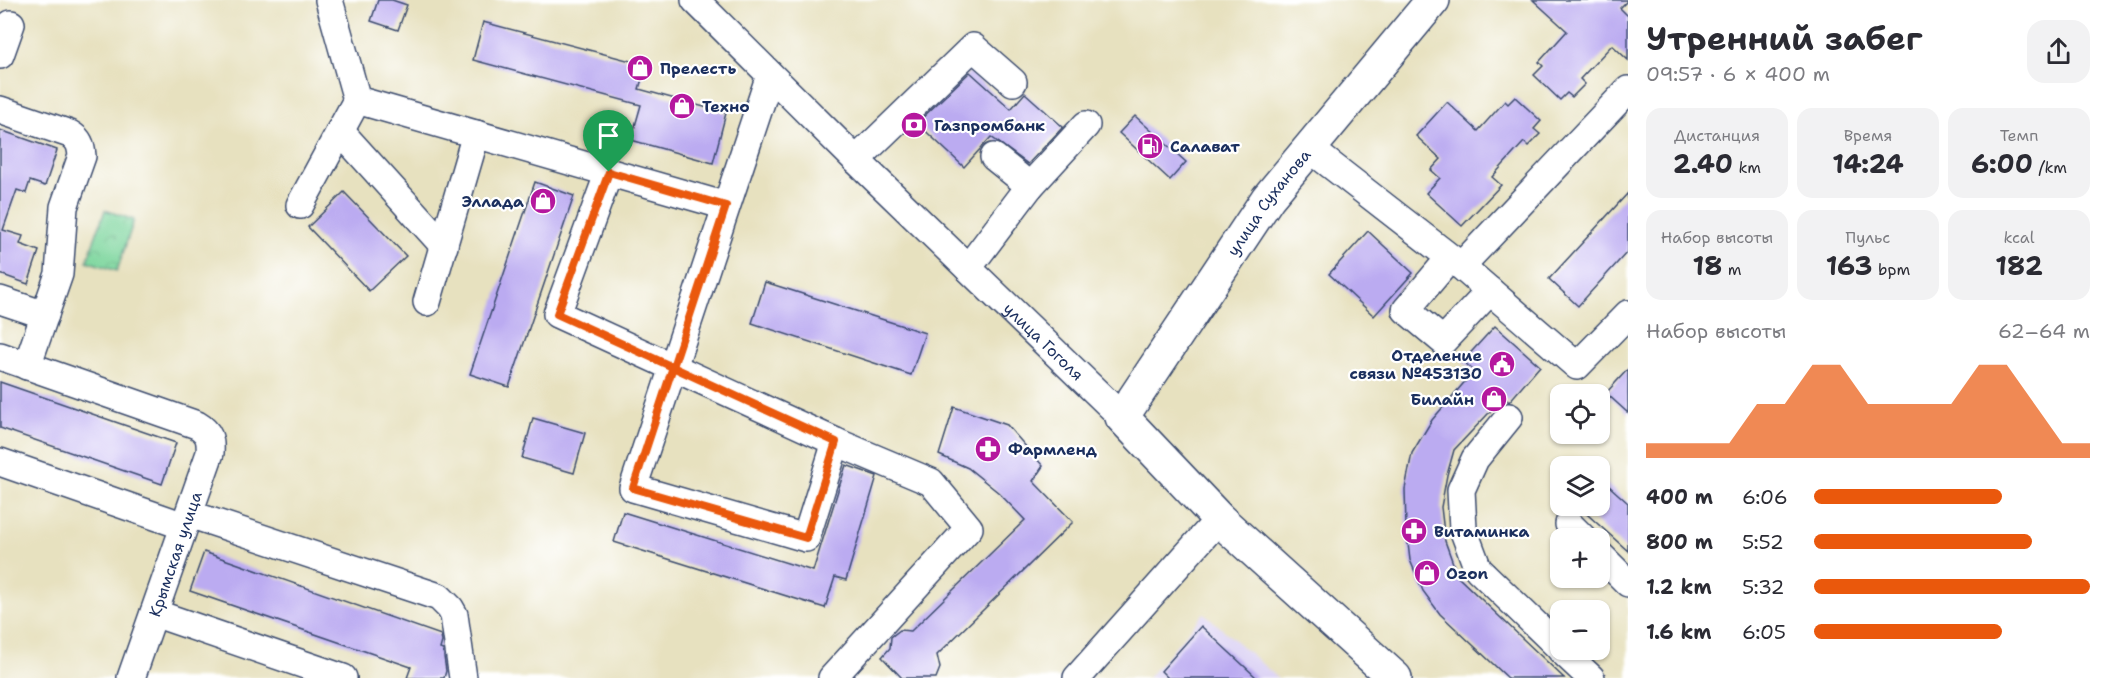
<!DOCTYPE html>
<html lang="ru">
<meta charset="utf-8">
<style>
:root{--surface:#fff;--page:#f2f2f3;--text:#2b2b33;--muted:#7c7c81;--accent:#ea580c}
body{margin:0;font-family:"Shantell Sans",sans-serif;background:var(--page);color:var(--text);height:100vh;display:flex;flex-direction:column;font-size:22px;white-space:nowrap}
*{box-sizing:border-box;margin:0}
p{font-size:20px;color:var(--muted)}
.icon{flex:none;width:33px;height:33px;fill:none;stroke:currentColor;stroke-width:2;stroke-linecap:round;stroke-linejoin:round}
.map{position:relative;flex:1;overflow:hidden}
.details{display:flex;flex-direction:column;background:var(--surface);width:480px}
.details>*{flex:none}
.fabs{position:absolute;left:1550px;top:384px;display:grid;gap:12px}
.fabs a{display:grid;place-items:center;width:60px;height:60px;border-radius:12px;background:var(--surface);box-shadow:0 2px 4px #0004;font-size:30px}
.pin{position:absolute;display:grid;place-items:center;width:51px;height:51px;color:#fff;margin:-62px -26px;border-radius:50% 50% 50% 0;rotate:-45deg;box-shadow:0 0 6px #0007}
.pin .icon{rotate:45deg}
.round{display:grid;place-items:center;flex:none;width:63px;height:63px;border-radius:18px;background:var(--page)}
.overview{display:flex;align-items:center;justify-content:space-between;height:102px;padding:0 18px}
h1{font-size:33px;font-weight:700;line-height:45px}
.metrics{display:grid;grid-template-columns:repeat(3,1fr);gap:9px;height:102px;padding:6px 18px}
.metrics div{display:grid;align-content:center;border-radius:15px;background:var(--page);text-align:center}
.metrics b{font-size:26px;font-weight:700}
.metrics small{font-size:16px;font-weight:400}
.metrics p{font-size:16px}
.chart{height:168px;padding:12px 18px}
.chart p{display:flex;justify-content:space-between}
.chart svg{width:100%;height:108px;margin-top:6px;fill:var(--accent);opacity:.7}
ul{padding:0 18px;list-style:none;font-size:20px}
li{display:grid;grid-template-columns:96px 72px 1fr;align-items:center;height:45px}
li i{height:15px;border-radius:8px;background:var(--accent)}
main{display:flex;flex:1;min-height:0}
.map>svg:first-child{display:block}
.built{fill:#ded5f5}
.park{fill:url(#park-crowns);stroke:#4c827d;stroke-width:1.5}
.building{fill:#bbabf1}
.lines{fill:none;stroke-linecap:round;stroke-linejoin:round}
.minor-casing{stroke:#3a4a6d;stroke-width:30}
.major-casing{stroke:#3a4a6d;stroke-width:36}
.minor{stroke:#fff;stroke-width:27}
.major{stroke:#fff;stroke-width:33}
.route-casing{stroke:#fff;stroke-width:12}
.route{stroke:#ea580c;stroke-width:8}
.labels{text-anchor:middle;stroke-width:4.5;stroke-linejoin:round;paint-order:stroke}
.poi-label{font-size:16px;font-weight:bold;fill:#1b2f5e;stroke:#fff;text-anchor:start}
.street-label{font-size:16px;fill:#1b2f5e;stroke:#fff}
</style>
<main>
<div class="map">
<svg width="1628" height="678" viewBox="0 0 1628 678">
<defs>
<pattern id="park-crowns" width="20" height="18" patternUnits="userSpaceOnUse" patternTransform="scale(1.5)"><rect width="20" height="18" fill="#7cd59c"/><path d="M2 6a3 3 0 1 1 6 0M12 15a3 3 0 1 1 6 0" fill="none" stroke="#6bb789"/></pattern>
</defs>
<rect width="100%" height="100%" fill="#fff"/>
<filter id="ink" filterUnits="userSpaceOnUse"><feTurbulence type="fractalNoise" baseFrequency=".0167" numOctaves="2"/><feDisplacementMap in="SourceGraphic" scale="12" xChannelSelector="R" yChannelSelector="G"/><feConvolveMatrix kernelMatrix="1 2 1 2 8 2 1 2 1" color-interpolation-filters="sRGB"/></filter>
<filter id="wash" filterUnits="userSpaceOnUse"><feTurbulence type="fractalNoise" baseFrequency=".008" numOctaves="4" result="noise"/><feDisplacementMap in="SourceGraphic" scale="24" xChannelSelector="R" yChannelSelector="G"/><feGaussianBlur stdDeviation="1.35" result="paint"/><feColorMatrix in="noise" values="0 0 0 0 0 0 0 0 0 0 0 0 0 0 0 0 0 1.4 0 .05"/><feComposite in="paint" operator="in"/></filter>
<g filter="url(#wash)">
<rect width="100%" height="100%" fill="#e7e1bf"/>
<path class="built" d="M1204 613 1278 678H1148Z"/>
<path class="park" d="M105 210 134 220 117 271 87 261Z"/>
<g id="blocks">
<g class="building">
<path d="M378 0H392L407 5 398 30 371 21Z"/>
<path d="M1533 0H1628L1620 8 1628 16V60L1612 45 1580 79 1585 84 1572 97 1567 93 1560 100 1534 75 1543 66 1539 62 1567 31Z"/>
<path d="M483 22 646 65 639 89 726 113 713 163 631 140 641 105 473 60Z"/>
<path d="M970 72 1011 109 1025 93 1063 127 1028 164 991 137 964 167 917 123Z"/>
<path d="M1515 97 1541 121 1534 129 1540 134 1528 146 1524 142 1492 177 1501 185 1462 226 1426 193 1440 178 1431 170 1441 159 1416 136 1447 102 1478 131 1505 101 1508 104Z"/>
<path d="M1135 116 1186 162 1170 180 1119 133Z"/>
<path d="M0 130 57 150 45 186 30 181 26 193 17 190 3 230 23 236 20 244 39 251 28 284 0 274Z"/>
<path d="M535 182 574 196 509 387 470 374Z"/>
<path d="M344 192 406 256 369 291 308 227Z"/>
<path d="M1628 193V251L1578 306 1549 279Z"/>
<path d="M1368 231 1413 273 1374 316 1329 274Z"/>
<path d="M765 282 925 333 911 375 752 323Z"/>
<path d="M1495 326 1540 366 1509 402 1504 397 1454 450 1447 475 1441 507 1445 541 1458 577 1564 678H1508L1440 614 1423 591 1410 560 1406 527 1405 489 1412 453 1432 420 1474 371 1463 361Z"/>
<path d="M1628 369V413L1606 393Z"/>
<path d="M0 382 176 443 162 484 0 428Z"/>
<path d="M954 407 1007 425 1043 466 1033 481 1073 522 937 655 940 668 936 678H902L882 657 890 648 891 637 900 630 911 631 1025 520 999 493 968 468 939 455Z"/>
<path d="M533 418 585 433 574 473 522 458Z"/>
<path d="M846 465 877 476 846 580 835 577 825 608 614 542 623 512 813 571Z"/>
<path d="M1599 477 1628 503V551L1578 506H1599Z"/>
<path d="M204 552 441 635 442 642 440 649 443 650 446 671 444 678H407L411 667 190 591Z"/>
<path d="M1201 626 1257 678H1168L1161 671Z"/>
</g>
</g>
</g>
<g filter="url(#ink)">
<use href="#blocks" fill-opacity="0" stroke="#3a4a6d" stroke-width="1.5"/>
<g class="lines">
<defs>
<g id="minor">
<path id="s1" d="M695 0 856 160 1122 417"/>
<path d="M0 55 11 24"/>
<path d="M770 75 633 488 806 538 836 442"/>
<path d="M357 100 726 206"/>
<path d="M0 110 70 134C79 139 81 145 82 156L64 207 59 274 27 366"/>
<path d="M340 131 444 246"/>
<path d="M1309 148 1461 266 1577 366 1628 314"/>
<path d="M994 157 1030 186"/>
<path d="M856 160 973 47 1013 82"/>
<path d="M609 172 557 314 836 442 931 482 969 528 832 678"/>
<path d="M300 205 357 100 329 0"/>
<path d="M1450 258 1406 310 1443 341 1490 291"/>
<path d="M1461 266 1628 90"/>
<path d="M968 268 1030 186 1086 125"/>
<path d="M0 300 45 315"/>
<path d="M427 302 476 134"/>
<path d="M0 356 197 425C209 432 211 439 210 453L131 678"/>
<path d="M1509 417 1475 459 1461 490 1463 529 1478 569 1560 648"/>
<path d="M0 462 184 526"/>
<path d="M189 514 439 597 450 608 454 615 463 678"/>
<path d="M1569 524 1583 538"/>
<path d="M1599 554 1628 583"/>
<path d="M154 613 343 678"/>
<path d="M1561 650 1591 678"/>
<path d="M1077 678 1219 519"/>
</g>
<g id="major">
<path id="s2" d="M1395 678 1219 519 1122 417 1268 198 1433 0"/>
</g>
</defs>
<use href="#minor" class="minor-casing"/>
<use href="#major" class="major-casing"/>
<use href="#minor" class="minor"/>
<use href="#major" class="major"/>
</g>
</g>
<g class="lines" filter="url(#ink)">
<defs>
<path id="route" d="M609 172 557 314 836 442 806 538 633 488 726 206 609 172"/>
</defs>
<use href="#route" class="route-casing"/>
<use href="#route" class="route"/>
</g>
<defs>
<symbol id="shop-disc" viewBox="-11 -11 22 22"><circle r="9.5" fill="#b5179e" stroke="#fff"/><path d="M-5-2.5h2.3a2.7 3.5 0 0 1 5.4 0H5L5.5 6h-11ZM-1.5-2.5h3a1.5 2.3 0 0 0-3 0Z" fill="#fff"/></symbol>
<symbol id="bank-disc" viewBox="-11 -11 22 22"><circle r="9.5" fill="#b5179e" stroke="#fff"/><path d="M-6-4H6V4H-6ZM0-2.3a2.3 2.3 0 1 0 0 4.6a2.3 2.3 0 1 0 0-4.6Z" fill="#fff"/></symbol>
<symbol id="fuel-disc" viewBox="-11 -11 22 22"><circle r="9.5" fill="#b5179e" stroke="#fff"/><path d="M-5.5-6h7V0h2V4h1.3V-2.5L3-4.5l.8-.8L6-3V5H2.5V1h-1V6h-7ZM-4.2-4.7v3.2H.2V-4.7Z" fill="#fff"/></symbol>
<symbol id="civic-disc" viewBox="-11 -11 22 22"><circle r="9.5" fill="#b5179e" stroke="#fff"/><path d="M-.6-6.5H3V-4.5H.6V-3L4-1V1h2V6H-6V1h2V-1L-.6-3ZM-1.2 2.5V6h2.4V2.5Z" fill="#fff"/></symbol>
<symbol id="pharmacy-disc" viewBox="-11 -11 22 22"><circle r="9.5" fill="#b5179e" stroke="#fff"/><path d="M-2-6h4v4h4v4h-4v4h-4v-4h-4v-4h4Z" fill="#fff"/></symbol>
</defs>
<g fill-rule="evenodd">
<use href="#shop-disc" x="625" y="53" width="30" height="30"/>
<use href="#shop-disc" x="667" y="91" width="30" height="30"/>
<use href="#bank-disc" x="899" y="110" width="30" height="30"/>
<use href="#fuel-disc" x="1135" y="131" width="30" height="30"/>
<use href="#shop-disc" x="528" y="186" width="30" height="30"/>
<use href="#civic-disc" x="1487" y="349" width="30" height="30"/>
<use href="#shop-disc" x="1479" y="384" width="30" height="30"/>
<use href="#pharmacy-disc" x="973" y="434" width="30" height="30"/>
<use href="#pharmacy-disc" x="1399" y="516" width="30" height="30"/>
<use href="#shop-disc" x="1412" y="558" width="30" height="30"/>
</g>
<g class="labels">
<g class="poi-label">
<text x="660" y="74">Прелесть</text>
<text x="702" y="112">Техно</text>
<text x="934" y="131">Газпромбанк</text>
<text x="1170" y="152">Салават</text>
<text x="524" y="207" text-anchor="end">Эллада</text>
<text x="1482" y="361" text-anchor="end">Отделение<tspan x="1482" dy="18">связи №453130</tspan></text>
<text x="1474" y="405" text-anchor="end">Билайн</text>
<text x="1008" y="455">Фармленд</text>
<text x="1434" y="537">Витаминка</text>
<text x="1446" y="579">Ozon</text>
</g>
<g class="street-label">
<text dy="6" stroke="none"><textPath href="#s2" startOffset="638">улица Суханова</textPath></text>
<text dy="6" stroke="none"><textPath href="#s1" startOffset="488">улица Гоголя</textPath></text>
<text transform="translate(175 554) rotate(-71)" y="6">Крымская улица</text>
</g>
</g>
</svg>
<div class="fabs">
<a><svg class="icon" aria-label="locate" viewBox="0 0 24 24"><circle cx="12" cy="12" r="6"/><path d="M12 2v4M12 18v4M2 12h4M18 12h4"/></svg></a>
<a><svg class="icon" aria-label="layers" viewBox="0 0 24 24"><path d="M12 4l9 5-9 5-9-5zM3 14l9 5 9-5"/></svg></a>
<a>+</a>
<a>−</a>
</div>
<div class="pin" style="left:609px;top:172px;background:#1e9e55"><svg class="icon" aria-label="arrive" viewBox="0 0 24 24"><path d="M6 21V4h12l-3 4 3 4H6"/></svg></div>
</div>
<section class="details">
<div class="overview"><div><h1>Утренний забег</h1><p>09:57 · 6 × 400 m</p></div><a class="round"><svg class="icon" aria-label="share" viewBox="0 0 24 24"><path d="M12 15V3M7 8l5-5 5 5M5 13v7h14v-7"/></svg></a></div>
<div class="metrics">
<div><p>Дистанция</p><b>2.40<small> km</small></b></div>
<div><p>Время</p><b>14:24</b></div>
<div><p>Темп</p><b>6:00<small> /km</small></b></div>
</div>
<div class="metrics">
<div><p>Набор высоты</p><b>18<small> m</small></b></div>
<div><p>Пульс</p><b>163<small> bpm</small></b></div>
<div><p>kcal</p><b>182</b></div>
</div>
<div class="chart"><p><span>Набор высоты</span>62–64 m</p>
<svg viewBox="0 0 160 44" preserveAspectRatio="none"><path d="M0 44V38L10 38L20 38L30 38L40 22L50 22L60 6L70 6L80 22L90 22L100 22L110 22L120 6L130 6L140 22L150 38L160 38V44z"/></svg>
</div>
<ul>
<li><b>400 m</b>6:06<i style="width:68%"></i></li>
<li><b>800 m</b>5:52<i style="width:79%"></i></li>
<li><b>1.2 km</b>5:32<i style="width:100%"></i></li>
<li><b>1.6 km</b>6:05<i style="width:68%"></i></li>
</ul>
</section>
</main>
